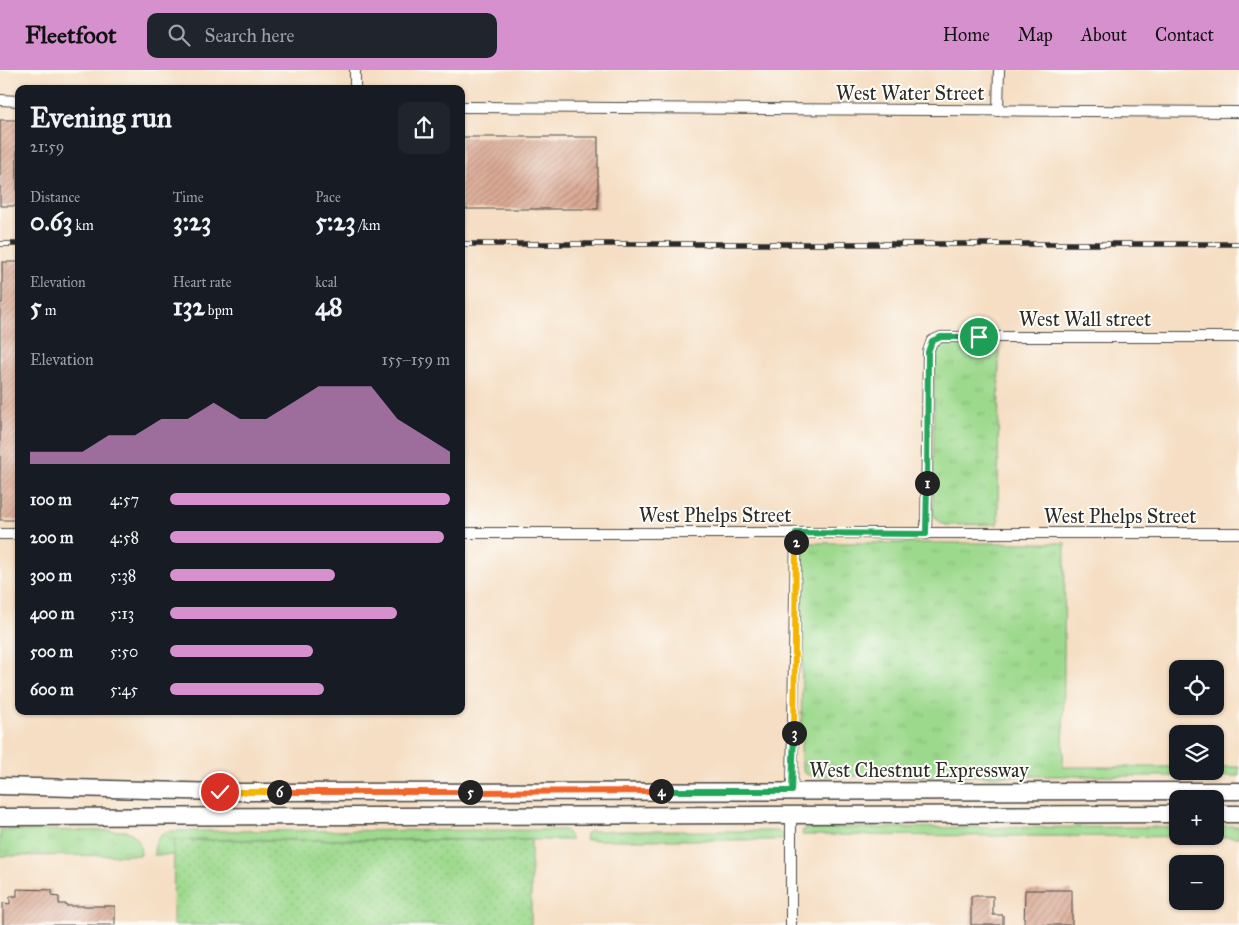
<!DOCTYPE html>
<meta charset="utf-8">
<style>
:root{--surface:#171b24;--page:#20242c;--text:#f1f3f6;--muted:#9ea1a6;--accent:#d690ce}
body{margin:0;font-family:"IM FELL Great Primer",serif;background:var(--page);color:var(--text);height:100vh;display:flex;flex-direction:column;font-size:19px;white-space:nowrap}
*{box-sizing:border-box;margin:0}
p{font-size:16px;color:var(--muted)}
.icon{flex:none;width:28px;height:28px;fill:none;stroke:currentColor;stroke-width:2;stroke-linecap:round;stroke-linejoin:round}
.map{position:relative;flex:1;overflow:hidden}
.details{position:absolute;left:15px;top:15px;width:450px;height:630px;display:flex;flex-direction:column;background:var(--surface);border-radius:10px;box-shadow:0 1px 4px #0004}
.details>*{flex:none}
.controls{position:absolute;left:1169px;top:590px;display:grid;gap:10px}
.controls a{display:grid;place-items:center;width:55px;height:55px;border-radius:10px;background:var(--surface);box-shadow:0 1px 4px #0004;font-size:25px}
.pin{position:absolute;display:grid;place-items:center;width:42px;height:42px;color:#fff;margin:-21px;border:2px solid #fff;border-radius:50%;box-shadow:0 1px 5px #0007}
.km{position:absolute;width:25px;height:25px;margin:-12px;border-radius:50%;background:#222;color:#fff;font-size:14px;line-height:25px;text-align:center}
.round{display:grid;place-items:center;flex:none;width:52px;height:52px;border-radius:10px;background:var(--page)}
.head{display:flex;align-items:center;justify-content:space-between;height:85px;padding:0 15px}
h1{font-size:28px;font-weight:800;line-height:38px}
.stats{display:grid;grid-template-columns:repeat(3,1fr);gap:8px;height:85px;padding:5px 15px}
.stats div{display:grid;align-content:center}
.stats b{font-size:25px;font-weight:800}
.stats small{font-size:14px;font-weight:400}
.stats p{font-size:14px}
.chart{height:140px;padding:10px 15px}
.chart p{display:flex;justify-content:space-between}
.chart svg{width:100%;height:90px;margin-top:5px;fill:var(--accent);opacity:.7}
ul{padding:0 15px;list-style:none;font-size:16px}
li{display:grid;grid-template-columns:80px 60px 1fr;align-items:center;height:38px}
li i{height:12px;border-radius:6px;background:var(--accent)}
header{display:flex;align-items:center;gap:30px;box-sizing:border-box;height:70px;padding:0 25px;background:var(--accent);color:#111}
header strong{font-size:24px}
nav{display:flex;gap:28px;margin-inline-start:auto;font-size:18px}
.search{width:350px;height:45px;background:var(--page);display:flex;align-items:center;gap:12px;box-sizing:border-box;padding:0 18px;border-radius:10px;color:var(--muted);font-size:19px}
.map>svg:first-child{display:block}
.grass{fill:url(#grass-tufts);stroke:#64825c}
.park{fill:url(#park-dots);stroke:#64825c}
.building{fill:url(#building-hatch)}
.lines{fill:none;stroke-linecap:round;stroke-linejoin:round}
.street-casing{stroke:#494642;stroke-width:12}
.primary-casing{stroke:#494642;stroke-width:19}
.street{stroke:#fff;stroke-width:10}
.primary{stroke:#fff;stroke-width:16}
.rail-casing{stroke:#2b2b2b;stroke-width:5.5}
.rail{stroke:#fdfcf7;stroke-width:4;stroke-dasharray:11;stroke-linecap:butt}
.split-1-casing{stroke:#fff;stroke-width:10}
.split-2-casing{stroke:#fff;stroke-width:10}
.split-3-casing{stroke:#fff;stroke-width:10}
.split-4-casing{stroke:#fff;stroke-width:10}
.split-5-casing{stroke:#fff;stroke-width:10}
.split-6-casing{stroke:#fff;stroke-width:10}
.split-7-casing{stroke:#fff;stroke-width:10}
.split-1{stroke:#22a559;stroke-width:6}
.split-2{stroke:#22a559;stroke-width:6}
.split-3{stroke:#f5b400;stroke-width:6}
.split-4{stroke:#22a559;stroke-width:6}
.split-5{stroke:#f0652b;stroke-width:6}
.split-6{stroke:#f0652b;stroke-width:6}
.split-7{stroke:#f5b400;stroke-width:6}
.labels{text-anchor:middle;stroke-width:4;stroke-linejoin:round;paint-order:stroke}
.street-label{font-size:20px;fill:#2b2b2b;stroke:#fdfcf7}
</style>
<header>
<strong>Fleetfoot</strong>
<div class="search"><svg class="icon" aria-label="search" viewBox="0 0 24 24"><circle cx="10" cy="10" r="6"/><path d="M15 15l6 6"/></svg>Search here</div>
<nav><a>Home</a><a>Map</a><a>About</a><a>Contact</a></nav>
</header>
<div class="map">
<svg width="1239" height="855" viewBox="0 0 1239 855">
<defs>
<pattern id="grass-tufts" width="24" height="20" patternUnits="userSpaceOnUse" patternTransform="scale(1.25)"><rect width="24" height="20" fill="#9dd98d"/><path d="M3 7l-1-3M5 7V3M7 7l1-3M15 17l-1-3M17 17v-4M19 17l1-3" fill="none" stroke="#87ba7a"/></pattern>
<pattern id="park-dots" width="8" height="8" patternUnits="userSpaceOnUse" patternTransform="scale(1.25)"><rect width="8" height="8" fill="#9dd98d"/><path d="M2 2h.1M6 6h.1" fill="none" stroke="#87ba7a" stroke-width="1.8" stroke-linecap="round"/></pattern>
<pattern id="building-hatch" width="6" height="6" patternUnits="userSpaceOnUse" patternTransform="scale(1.25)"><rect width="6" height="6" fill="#dbaa95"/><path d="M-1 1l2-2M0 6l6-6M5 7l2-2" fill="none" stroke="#b28b7a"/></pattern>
</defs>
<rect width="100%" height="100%" fill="#fdfcf7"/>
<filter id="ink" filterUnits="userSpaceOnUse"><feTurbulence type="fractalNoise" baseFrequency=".02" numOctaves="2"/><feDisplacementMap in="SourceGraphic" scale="10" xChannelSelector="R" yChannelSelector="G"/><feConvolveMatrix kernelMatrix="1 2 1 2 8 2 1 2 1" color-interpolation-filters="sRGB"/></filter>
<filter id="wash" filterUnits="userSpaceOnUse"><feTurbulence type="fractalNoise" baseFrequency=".0096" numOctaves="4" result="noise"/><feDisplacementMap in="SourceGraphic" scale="20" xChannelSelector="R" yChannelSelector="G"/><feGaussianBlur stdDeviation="1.12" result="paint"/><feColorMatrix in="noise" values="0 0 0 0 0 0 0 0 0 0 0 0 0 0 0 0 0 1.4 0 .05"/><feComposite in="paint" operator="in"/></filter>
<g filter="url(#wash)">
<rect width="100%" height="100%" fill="#f5dec3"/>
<g class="grass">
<path d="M999 270 998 454 946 455 940 453 933 444 934 290C935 285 937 279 942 276 953 268 985 271 999 270Z"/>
<path d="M811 473H1065L1063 697H1177L1178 701H1215V697H1239V706H811L804 703 801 691 803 482 805 476Z"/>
<path d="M1215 756H1239V767L802 765 803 760 807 758 1177 757 1178 766H1215Z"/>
<path d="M0 760 127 761C139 766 140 773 141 785L0 786Z"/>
<path d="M565 760 572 770H174V785H154C154 771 158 763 173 761Z"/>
<path d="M590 761H777L784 765 786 770H585L586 764Z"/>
</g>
<path class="park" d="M174 770H531V855H173Z"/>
<g id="blocks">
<g class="building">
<rect x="0" y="50" width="17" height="86"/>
<rect x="461" y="67" width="137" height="72"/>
<path d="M2 192H19V450H0V233H2Z"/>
<path d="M17 819 52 820V826L59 827V834H66V836H115V855H3V833L10 834V826H17Z"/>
<path d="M1025 820H1072V855H1024Z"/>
<path d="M971 826H993V845H1003V855H971Z"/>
</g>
</g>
</g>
<g filter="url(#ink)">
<use href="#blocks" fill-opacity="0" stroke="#494642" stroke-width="1"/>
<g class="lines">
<defs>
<g id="street">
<path d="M355 0V19"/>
<path d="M0 30 19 31"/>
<path d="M461 37 1239 42"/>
<path d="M998 41 999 0"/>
<path d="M461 463H1239"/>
<path d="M0 464H19"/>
<path d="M926 464 928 282 932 271 941 267H1239"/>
<path d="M792 721 796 463"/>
<path d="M791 855V745"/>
</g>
<g id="primary">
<path d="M0 716 220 722 1239 721"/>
<path d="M1215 744H1239"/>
<path d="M0 747 1178 744"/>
</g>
</defs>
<use href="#street" class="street-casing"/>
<use href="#primary" class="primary-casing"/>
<use href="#street" class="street"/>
<use href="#primary" class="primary"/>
<defs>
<g id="rail">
<path d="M0 174H19"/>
<path d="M461 174H1239"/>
</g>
</defs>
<use href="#rail" class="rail-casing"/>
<use href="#rail" class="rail"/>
</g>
</g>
<g class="lines" filter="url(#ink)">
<defs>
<path id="split-1" d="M927 413 928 282 932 271 941 267H979"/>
<path id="split-2" d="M796 472V463L926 464 927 413"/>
<path id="split-3" d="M794 663 796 472"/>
<path id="split-4" d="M661 721H792L794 663"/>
<path id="split-5" d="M470 722 661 721"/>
<path id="split-6" d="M279 722H470"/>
<path id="split-7" d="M220 722H279"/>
</defs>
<use href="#split-1" class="split-1-casing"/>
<use href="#split-2" class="split-2-casing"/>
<use href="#split-3" class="split-3-casing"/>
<use href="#split-4" class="split-4-casing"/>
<use href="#split-5" class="split-5-casing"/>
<use href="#split-6" class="split-6-casing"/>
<use href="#split-7" class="split-7-casing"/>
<use href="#split-1" class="split-1"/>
<use href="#split-2" class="split-2"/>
<use href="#split-3" class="split-3"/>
<use href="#split-4" class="split-4"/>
<use href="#split-5" class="split-5"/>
<use href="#split-6" class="split-6"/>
<use href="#split-7" class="split-7"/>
</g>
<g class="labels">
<g class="street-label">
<text x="910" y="30">West Water Street</text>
<text x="1085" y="256">West Wall street</text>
<text x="715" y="452">West Phelps Street</text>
<text x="1120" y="453">West Phelps Street</text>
<text x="919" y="707">West Chestnut Expressway</text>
</g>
</g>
</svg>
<div class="controls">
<a><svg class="icon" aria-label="locate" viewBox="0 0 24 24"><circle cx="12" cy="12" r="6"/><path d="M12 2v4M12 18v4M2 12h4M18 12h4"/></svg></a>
<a><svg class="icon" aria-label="layers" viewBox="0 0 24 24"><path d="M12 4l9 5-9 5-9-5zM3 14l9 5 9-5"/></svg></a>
<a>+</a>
<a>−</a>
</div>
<div class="pin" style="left:979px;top:267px;background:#1e9e55"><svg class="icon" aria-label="arrive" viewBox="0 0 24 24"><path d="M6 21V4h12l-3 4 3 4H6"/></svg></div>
<div class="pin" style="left:220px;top:722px;background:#d93025"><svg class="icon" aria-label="check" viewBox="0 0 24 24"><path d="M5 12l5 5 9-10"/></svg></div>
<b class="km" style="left:927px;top:413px">1</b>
<b class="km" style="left:796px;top:472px">2</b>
<b class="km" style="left:794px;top:663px">3</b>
<b class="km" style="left:661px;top:721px">4</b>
<b class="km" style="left:470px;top:722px">5</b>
<b class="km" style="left:279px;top:722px">6</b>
<section class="details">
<div class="head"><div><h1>Evening run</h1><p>21:59</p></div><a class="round"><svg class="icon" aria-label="share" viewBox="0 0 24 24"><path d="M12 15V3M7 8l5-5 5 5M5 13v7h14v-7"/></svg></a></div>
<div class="stats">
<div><p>Distance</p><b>0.63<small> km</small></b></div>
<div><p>Time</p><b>3:23</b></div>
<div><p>Pace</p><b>5:23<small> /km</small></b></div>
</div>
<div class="stats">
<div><p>Elevation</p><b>5<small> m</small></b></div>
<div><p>Heart rate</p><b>132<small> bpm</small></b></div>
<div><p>kcal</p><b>48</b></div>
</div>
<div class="chart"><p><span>Elevation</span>155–159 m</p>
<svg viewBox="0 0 160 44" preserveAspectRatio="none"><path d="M0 44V38L10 38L20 38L30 30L40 30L50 22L60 22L70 14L80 22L90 22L100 14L110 6L120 6L130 6L140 22L150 30L160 38V44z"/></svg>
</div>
<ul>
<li><b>100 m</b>4:57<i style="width:100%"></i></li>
<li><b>200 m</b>4:58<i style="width:98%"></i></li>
<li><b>300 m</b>5:38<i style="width:59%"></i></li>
<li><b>400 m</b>5:13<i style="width:81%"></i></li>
<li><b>500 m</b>5:50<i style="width:51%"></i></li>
<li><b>600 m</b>5:45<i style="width:55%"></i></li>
</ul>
</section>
</div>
